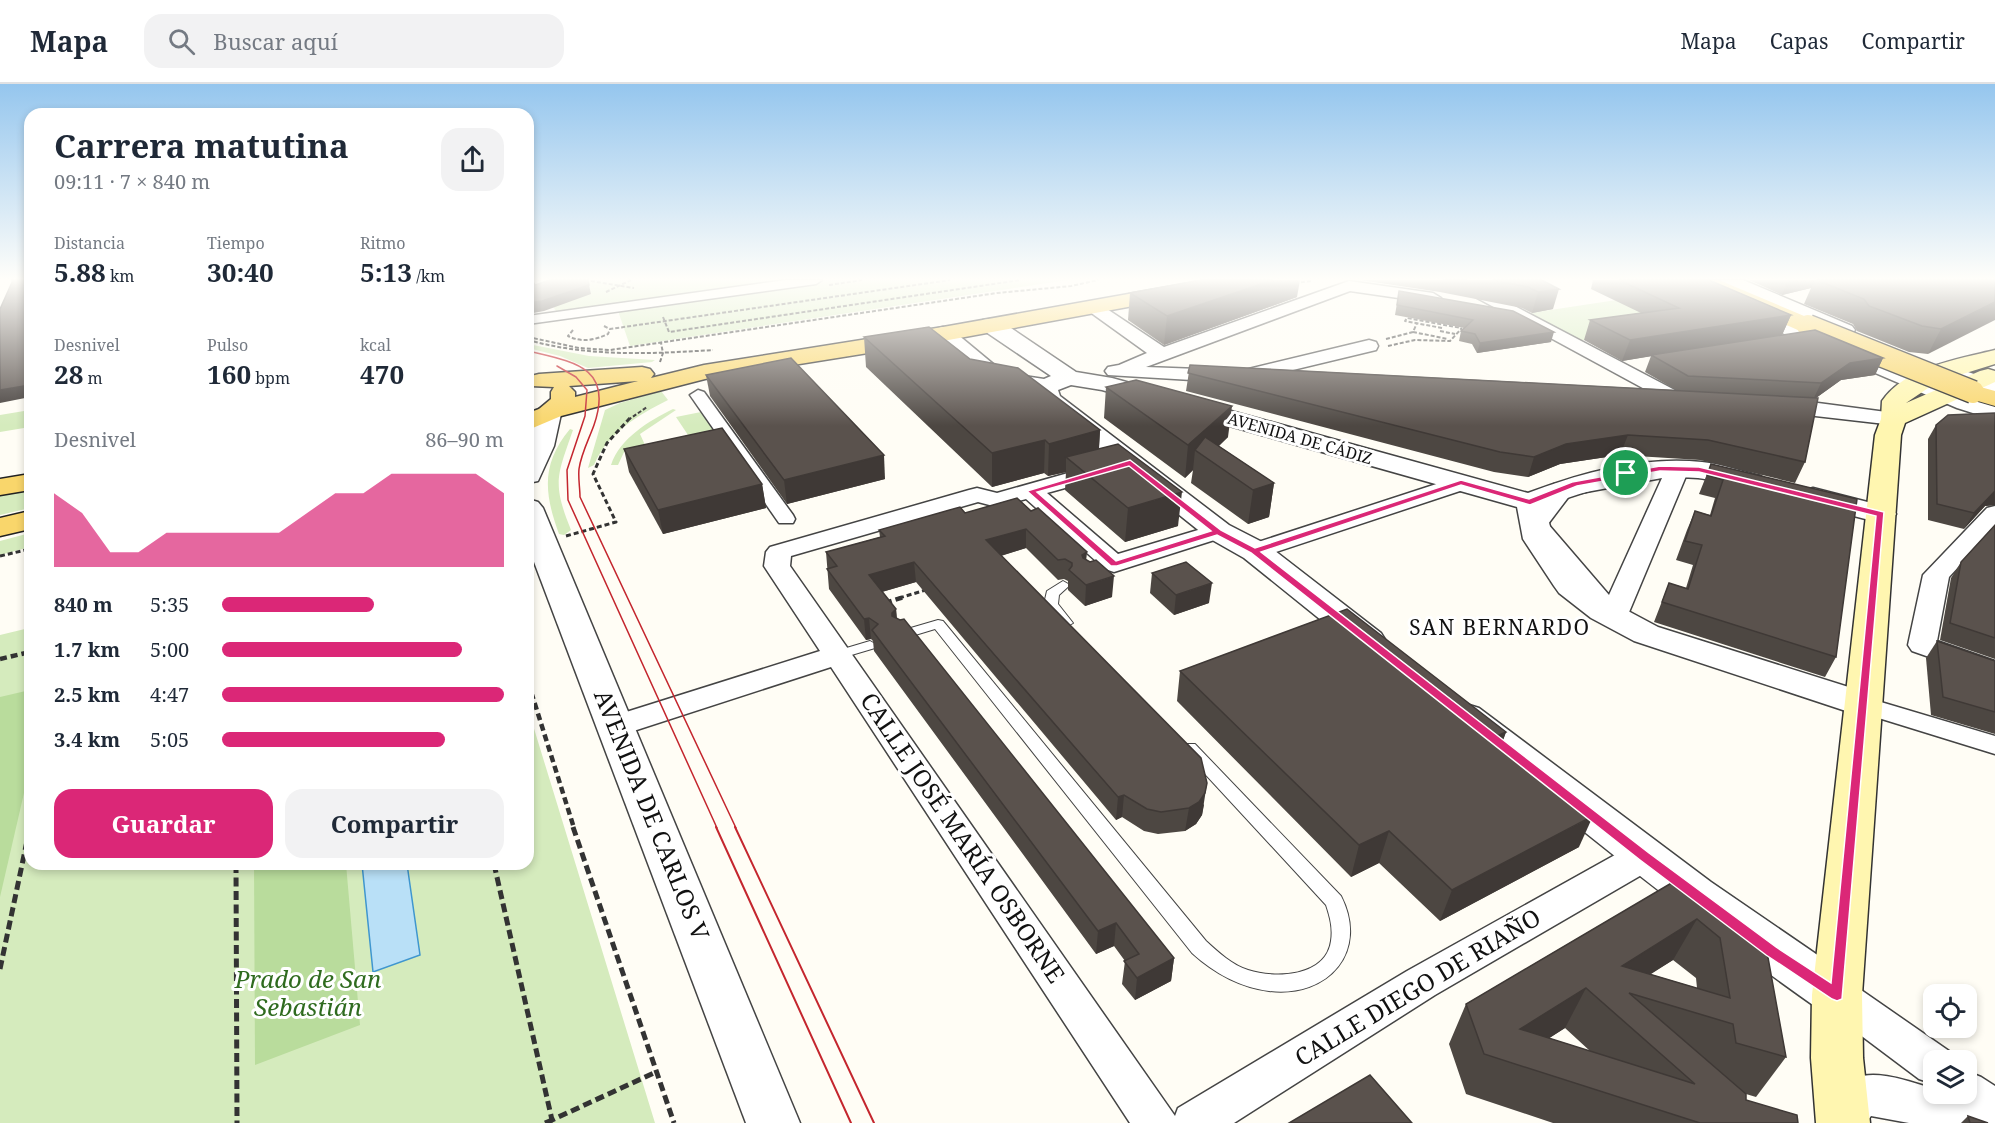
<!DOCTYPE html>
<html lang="es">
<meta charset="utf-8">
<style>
:root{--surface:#fff;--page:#f2f2f3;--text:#1f2937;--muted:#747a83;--line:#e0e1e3;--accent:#db2777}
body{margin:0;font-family:"Noto Serif",serif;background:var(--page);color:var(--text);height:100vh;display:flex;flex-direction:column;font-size:22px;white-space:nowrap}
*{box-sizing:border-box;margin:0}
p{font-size:20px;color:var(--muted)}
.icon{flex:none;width:33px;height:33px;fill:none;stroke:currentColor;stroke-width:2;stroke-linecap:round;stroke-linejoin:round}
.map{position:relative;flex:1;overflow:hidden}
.sheet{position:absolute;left:24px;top:24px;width:510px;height:762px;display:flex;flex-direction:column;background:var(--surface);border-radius:18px;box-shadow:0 3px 9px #0003}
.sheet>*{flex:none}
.buttons{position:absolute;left:1923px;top:900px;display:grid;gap:12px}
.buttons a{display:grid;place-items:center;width:54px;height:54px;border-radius:12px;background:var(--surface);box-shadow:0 3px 9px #0003;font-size:30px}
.pin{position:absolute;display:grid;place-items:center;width:51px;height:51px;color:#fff;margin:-26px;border:3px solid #fff;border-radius:50%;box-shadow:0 2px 6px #0007}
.round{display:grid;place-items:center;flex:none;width:63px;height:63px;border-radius:18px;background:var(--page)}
.headline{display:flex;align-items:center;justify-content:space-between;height:102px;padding:0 30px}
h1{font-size:33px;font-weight:700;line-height:45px}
.metrics{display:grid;grid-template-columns:repeat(3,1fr);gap:9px;height:102px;padding:6px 30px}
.metrics div{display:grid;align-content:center}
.metrics b{font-size:26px;font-weight:700}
.metrics small{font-size:16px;font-weight:400}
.metrics p{font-size:16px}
.chart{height:168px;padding:12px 30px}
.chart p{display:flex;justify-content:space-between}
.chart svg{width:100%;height:108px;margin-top:6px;fill:var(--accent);opacity:.7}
.primary-button{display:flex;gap:12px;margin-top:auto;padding:12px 30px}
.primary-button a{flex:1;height:69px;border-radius:18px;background:var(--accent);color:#fff;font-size:24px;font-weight:700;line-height:69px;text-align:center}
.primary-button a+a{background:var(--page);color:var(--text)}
ul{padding:0 30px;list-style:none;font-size:20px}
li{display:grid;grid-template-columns:96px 72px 1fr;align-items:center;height:45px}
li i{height:15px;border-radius:8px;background:var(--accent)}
header{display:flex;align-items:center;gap:36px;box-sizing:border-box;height:84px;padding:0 30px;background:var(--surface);border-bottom:2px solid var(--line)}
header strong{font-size:28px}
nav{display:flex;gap:33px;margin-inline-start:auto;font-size:21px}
.search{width:420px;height:54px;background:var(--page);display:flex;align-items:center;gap:15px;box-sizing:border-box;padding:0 21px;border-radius:18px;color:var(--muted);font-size:22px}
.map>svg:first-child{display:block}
.green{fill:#d5ebbd}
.forest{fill:#b9dc9c}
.water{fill:#b9e0f7;stroke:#3f96cf;stroke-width:1.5}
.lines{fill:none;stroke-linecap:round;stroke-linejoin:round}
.service-casing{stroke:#444;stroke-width:2}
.pedestrian-casing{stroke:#444;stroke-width:3}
.minor-casing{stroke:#444;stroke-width:3}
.tertiary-casing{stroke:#444;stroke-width:3}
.secondary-casing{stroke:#333;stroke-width:3}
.primary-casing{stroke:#222;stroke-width:3}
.path-far3{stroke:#333;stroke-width:2;stroke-dasharray:4 2;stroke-linecap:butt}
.path-far2{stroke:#333;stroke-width:3;stroke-dasharray:5 3;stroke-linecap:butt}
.path-far1{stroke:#333;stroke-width:4.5;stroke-dasharray:7 4;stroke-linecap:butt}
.path{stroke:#333;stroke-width:5;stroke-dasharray:9 4.5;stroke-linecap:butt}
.service{fill:#fff;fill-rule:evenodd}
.pedestrian{fill:#fff;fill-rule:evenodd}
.minor{fill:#fff;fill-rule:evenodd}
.tertiary{fill:#fff;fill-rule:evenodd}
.secondary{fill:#fff6b0;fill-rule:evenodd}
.primary{fill:#f9d66b;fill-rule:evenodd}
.tram-far1{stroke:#c4262e;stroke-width:1.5}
.tram{stroke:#c4262e;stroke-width:2}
.primary-bridge-casing{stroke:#222;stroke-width:25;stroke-linecap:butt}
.primary-bridge{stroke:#f9d66b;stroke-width:22}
.wall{fill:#4d4742;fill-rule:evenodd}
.shaded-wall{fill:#3f3936}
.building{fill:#5a524d;stroke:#3f3936;stroke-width:1.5;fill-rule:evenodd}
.route{fill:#db2777;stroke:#fff;stroke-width:1.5;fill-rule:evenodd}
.labels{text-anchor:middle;stroke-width:6;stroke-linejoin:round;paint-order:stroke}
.far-street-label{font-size:16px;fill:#111;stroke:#fff}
.neighbourhood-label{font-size:21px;letter-spacing:1.5px;fill:#111;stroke:#fff}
.near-street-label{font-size:24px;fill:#111;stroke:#fff}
.near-park-label{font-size:24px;font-style:italic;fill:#2f6b1f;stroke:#fff}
</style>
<header>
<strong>Mapa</strong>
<div class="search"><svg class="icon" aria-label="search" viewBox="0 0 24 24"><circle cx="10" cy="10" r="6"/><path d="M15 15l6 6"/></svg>Buscar aquí</div>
<nav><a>Mapa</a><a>Capas</a><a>Compartir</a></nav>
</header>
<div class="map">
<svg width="1995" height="1039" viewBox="0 0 1995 1039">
<rect width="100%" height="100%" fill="#fffdf5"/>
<g class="green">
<path d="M538 196H1068L630 262 616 221 557 229Z"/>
<path d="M1689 205 1671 243 1577 257 1524 230Z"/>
<path d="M528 260 589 272 655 276 652 278 588 284 560 272 528 264Z"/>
<path d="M661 307 668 316C637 332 608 348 594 381L588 384 605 326 620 319Z"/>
<path d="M673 325 676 326 640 350 645 361 625 366 618 381H611C620 354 649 337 673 325Z"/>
<path d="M30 326V343L0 348V331Z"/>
<path d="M701 328 713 346 688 351 676 333Z"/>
<path d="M570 345 573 346C557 392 552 399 571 446L564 451 559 450C544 409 541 380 570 345Z"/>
<path d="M30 404V424L0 431V410Z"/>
<path d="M30 449V463L0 471V457Z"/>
<path d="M30 540V780H528V625L655 1039H0V551L29 544Z"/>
</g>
<g class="forest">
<path d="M30 606V683L0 813V613Z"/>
<path d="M254 780H346L360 941 255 981Z"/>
</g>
<path class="water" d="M362 780H407L420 871 373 888Z"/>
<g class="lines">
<defs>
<g id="service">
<path d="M1063 497 1070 501 1059 511 1058 520 1073 539 1066 543 1061 542 1044 520 1047 507Z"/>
<path d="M938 536 943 537 1206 857C1218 868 1232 881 1248 886 1275 895 1326 893 1331 857 1333 844 1330 833 1326 821L1181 664 1183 660H1195L1341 812C1369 867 1329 914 1269 907 1239 903 1214 889 1192 869L935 545 902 555 895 551 897 548Z"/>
<path d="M870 557 877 561 875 564 838 575 831 571 833 568Z"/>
</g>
<g id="pedestrian">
<path d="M786 196H822L816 200 528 240V232Z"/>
<path d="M698 306 704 308 793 431 795 435 793 439H779L690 311Z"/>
<path d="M1864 613 1995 652V670L1856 627 1852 621 1856 615Z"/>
</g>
<g id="minor">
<path d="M1444 196H1465L1688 313 1691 317 1688 321H1674Z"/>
<path d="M1720 196H1743L1852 242 1855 246 1852 250H1840L1722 199Z"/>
<path d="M1349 197 1433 209 1441 214 1433 219 1350 207 1146 283 1225 286 1232 289 1369 256 1376 258 1378 262 1376 266 1239 299 1231 296 1225 298 1108 291 1105 287 1108 283 1119 281 1147 269 1083 223 1086 219H1098L1164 263Z"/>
<path d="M1751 224 1971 316 1995 323V336L1957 324 1745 233 1742 229 1745 225Z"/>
<path d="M1953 283 1995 297V309L1946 293 1943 289 1946 285Z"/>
<path d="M1778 317 1818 319 1894 329 1901 331 1904 335 1901 339 1894 341 1771 327 1768 323 1771 319Z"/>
<path d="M1678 378 1686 380 1689 385 1627 533 1623 539 1613 541 1603 539 1523 440 1554 400ZM1662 394 1609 511 1548 440 1570 411Z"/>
<path d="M1100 380 1108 382 1111 387 1108 392 1047 409 1118 470 1218 440 1227 442 1230 447 1227 452 1114 488 1105 485 1026 415 997 423 978 418 791 472 790 482 1175 1032 1178 1024 1407 887 1631 762 1644 758 1657 762 1662 772 1657 782 1435 911 1234 1039H1130L831 583 615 653 604 649 599 642 604 635 820 567 764 482 766 468 770 463 969 406 977 404 997 409Z"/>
<path d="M1461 392 1469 394 1472 399 1469 404 1264 472 1255 475 1246 472 1242 467 1246 462Z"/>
<path d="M1995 422V443L1949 493 1937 557 1995 577V596L1912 567 1908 561 1923 491 1987 424Z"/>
<path d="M1837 894 1851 899 1949 967 1953 976H1934V1000L1919 995 1823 923 1817 911 1823 899Z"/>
<path d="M1966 987 1981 993 1995 1002V1039H1909L1871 1032 1866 1039H1823L1822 1037C1827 1026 1831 1013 1839 1004 1862 980 1902 995 1928 1003L1934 1006V1010H1966Z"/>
</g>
<g id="tertiary">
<path d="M991 235 999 236 1076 288 1112 294 1528 409C1583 388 1643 372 1702 378 1722 380 1741 387 1761 392L1765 398 1761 404C1740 409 1719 396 1698 394 1645 390 1595 403 1545 422L1553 455 1581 495 1615 520 1658 543 1877 612 1883 621 1877 630 1864 633 1634 557 1591 534 1559 509 1554 502 1523 455 1517 423 1102 306 1071 301 1058 306 1060 312 1229 441 1266 460 1381 549 1386 557 1381 565 1369 568 1357 565 1244 474 1207 453 1040 320 1035 308 989 300 932 250 935 245 943 243 951 245 1004 289 1044 295 1051 292 983 246 980 241 983 236Z"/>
<path d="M548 322 557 325 561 330 554 362 538 397 528 399C528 376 525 345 539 325Z"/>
<path d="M1813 404 1891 424 1896 430 1891 436 1881 439 1803 419 1799 413 1803 407Z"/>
<path d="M528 415 538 418 543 424 800 1039H746L528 462Z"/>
<path d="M1466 620 1479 624 1711 798 1854 896 1862 911 1854 926 1837 932 1820 926C1693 837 1573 739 1453 642L1447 633 1453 624Z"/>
</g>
<path id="secondary" d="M1995 266V280L1937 298 1906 319 1980 287 1988 285 1995 287V298L1905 339 1901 351 1862 911 1863 974 1870 1039H1816L1811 974 1812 911 1875 351 1881 335 1882 317C1905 283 1958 275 1995 266Z"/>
<g id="primary">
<path d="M1207 196H1252L1249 200 1242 202 943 257 705 295 561 332 528 346V329L539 325 551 315V308L554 303 531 302 528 296 531 292 539 290 642 283 650 285 654 290 651 294 704 281 943 243ZM638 297 575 313V308L569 302Z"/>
<path d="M1691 196H1719L1816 237 1819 242 1816 247 1808 248 1800 247 1694 200Z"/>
<path d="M1973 301 1995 307V322L1964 313 1961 308 1964 303Z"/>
<path d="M30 390V406L0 411V395Z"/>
<path d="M30 427V445L0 452V434Z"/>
</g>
</defs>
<use href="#service" class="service-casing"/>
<use href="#pedestrian" class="pedestrian-casing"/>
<use href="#minor" class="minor-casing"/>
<use href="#tertiary" class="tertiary-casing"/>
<use href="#secondary" class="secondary-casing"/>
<use href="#primary" class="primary-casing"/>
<g class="path-far3">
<path d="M585 196 634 204"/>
<path d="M1295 199 1311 197"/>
<path d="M829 201 862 196"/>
<path d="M606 208 631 196"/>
<path d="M663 233 669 248 1020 196"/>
<path d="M604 242 610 245 950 196"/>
<path d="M1442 244 1405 237 1407 234 1461 244"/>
<path d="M573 246 568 252C582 259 595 256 608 250L610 245"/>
<path d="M1440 247 1455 250"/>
<path d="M1413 248 1448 255"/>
<path d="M528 253 579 264 610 266 997 209 1071 202 1098 196"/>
<path d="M1386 255 1413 248 1417 239"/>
<path d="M528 256C589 273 650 270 713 266"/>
<path d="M1388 262 1415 256 1450 257 1462 244"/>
<path d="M660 278 663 269 661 259"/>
<path d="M628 336 647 323"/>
</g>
<g class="path-far2">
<path d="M566 452 616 438 593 390 607 359 630 334"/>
<path d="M0 472 30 465"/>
<path d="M899 514 926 506"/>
</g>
<g class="path-far1">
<path d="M885 519 904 513"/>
<path d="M0 575 30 568"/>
<path d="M528 598 574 744"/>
</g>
<g class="path">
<path d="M573 743 674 1039"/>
<path d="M236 780 237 1039"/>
<path d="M494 780 552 1036 656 988"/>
<path d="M0 885 30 743"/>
<path d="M545 1039 552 1036"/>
</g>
<use href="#service" class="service"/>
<use href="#pedestrian" class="pedestrian"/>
<use href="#minor" class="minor"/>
<use href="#tertiary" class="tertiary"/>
<use href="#secondary" class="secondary"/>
<use href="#primary" class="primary"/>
<g class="tram-far1">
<path d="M528 267C574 278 614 283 594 341 589 355 581 370 579 385 578 394 580 404 580 413L736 744"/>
<path d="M557 282 576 293 587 306 585 332 567 386 568 416 717 744"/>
</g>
<g class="tram">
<path d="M716 743 851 1039"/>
<path d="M735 743 874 1039"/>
</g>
<defs>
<path id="primary-bridge" d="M1808 242 1973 308"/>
</defs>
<use href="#primary-bridge" class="primary-bridge-casing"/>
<use href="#primary-bridge" class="primary-bridge"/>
</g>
<g class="wall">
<path d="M1360 196H1542L1553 225 1532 229 1522 224 1440 208Z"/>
<path d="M1593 196H1709L1791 231 1782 251 1883 274 1875 291 1841 296 1816 314 1805 378 1795 399 1700 376 1620 371 1560 380 1528 393 1494 388 1186 307 1190 281 1676 306 1645 288 1651 272 1622 277 1584 256 1590 236 1641 229 1591 205Z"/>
<path d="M1749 196H1995L1928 270 1909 268 1857 247 1853 240 1804 220 1811 204 1782 211Z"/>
<path d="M1399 207 1551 258 1477 269 1472 260 1459 257 1461 247 1464 244 1395 231Z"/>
<path d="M1130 209 1297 213 1164 261 1128 236Z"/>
<path d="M864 253 970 275 1100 346 1099 365 1178 442 1125 458 1065 406 1066 388 1048 392 1044 389 992 403 866 283Z"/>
<path d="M706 291 885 395 787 420 710 312Z"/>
<path d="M1106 303 1228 353 1219 362 1274 399 1269 433 1248 440 1191 399 1193 386 1185 394 1104 334Z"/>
<path d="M1995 329V421L1985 422 1964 445 1928 436V355L1936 341Z"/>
<path d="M624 365 762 400 766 424 663 450 629 388Z"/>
<path d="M1711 380 1857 415 1836 573 1825 593 1654 538 1669 499 1686 504 1693 481 1676 476 1687 446 1695 427 1710 431 1715 414 1699 410Z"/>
<path d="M1017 414 1086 476 1112 513 1085 522 1068 506V497L1064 495 1058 496 1026 464 1001 472 1204 721 1202 731 1196 740 1185 747 1158 750 1144 747 1122 733 1116 736 916 498 882 508 896 525 897 534 1174 874 1171 897 1135 916 1122 900 1125 877 1114 862 1096 870 874 567 873 557 871 555 866 556 829 505 826 468 880 453 879 446 965 429Z"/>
<path d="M1995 441V575L1940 556 1951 494 1961 478Z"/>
<path d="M1152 489 1209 519 1174 531 1150 509Z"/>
<path d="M1937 557 1995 577V650L1931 631 1926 574Z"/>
<path d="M1180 587 1506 648 1501 661 1579 763 1440 837 1379 779 1351 793 1177 617Z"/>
<path d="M1680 794 1765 857 1786 973 1756 1013 1746 1010V1016L1798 1039H1553L1466 1010 1449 960 1466 920ZM1673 876 1696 894 1697 904 1650 890ZM1565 944 1590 967 1549 954Z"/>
<path d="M1968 1032 1988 1039H1961Z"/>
</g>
<g class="shaded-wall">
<path d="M1273 196H1300L1297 213 1164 261 1167 232Z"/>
<path d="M1788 196H1815L1811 204 1782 211Z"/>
<path d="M589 201 591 210 544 227 528 230V219Z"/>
<path d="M1559 205 1553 225 1532 229 1538 208Z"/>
<path d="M1995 218V236L1928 270 1941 245Z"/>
<path d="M1791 231 1782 251 1622 277 1630 256Z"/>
<path d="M1554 248 1551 258 1477 269 1480 259Z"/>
<path d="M1883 274 1875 291 1841 296 1813 316 1821 299 1850 279Z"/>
<path d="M30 301V313L0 319V306Z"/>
<path d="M1232 322 1228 353 1206 373 1195 366 1193 386 1185 394 1188 361Z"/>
<path d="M1100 346 1098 378 1066 373V388L1048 392 1049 360Z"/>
<path d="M1628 351 1620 371 1560 380 1528 393 1534 373 1566 360Z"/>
<path d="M1045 356 1044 389 992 403V369Z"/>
<path d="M884 371 885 395 787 420 784 396Z"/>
<path d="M1274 399 1269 433 1248 440 1253 406Z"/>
<path d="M762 400 766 424 663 450 658 426Z"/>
<path d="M1995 407V421L1985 422 1964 445 1974 429Z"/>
<path d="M1182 408 1178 442 1125 458 1128 424Z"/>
<path d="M1026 445V464L986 476V456Z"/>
<path d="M1087 468 1085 488 1082 471Z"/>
<path d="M914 478 916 498 871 511 869 491Z"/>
<path d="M1114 492 1112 513 1085 522 1086 501Z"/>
<path d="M1212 499 1209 519 1174 531 1176 511Z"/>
<path d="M896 525 897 546 892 529Z"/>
<path d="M869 534 871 555 866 556 864 535Z"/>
<path d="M1506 648 1495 679 1493 654Z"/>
<path d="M1207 699 1202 731 1196 740 1185 747 1189 724Z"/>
<path d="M1124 711 1122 733 1116 736 1118 713Z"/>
<path d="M1593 732 1579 763 1440 837 1452 806Z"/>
<path d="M1389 747 1379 779 1351 793 1359 761Z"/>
<path d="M1697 835 1673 876 1604 920 1622 882Z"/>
<path d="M1116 839 1114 862 1096 870 1098 847Z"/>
<path d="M1174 874 1171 897 1135 916 1137 894Z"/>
<path d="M1586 904 1565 944 1511 979 1520 945Z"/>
</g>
<g class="building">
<path d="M11 196H30V301L0 306V225L13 196Z"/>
<path d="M528 196H532L535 201 550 196H588L589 201 542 217 528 219Z"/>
<path d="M1201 196H1273L1167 232 1130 209Z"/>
<path d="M1492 196H1542L1559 205 1538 208 1528 203Z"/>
<path d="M1619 196H1709L1791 231 1630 256 1590 236 1679 224Z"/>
<path d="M1816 196H1995V218L1941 245 1922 242 1869 222 1864 215Z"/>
<path d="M1399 207 1513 227 1554 248 1480 259 1475 250 1461 247 1473 236 1397 221Z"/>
<path d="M929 243 970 275 1018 284 1100 346 1049 360 1045 356 992 369 864 253Z"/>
<path d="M1815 246 1883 274 1850 279 1821 299 1688 292 1651 271Z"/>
<path d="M791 274 884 371 784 396 706 291Z"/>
<path d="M1190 281 1818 314 1805 378 1708 356 1628 351 1566 360 1534 373 1500 368 1188 289Z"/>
<path d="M1136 296 1232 322 1188 361 1106 303Z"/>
<path d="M1995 329V407L1974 429 1937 420 1936 341 1948 331Z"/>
<path d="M722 344 762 400 658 426 624 365Z"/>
<path d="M1205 353 1274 399 1253 406 1195 366Z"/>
<path d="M1118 360 1182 408 1128 424 1066 373Z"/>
<path d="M1711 380 1857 415 1836 573 1662 518 1669 499 1688 505 1702 461 1685 457 1695 427 1711 432 1723 396 1707 391Z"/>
<path d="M1017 414 1031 427 1038 424 1087 468 1082 471 1083 474 1090 478 1096 476 1114 492 1086 501 1069 486 1072 482V479L1065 475 1058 476 1026 445 986 456 1201 674 1207 699 1205 709 1199 718 1189 724 1161 728 1147 725 1124 711 1118 713 914 478 869 491 896 525 892 529V532L900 536 904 535 1174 874 1137 894 1124 877 1139 870 1116 839 1098 847 872 546 878 540 869 534 864 535 827 485 837 482 826 468 885 452 879 446 960 423 965 429Z"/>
<path d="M1995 441V554L1950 539 1961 478Z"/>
<path d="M1186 478 1212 499 1176 511 1152 489Z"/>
<path d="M1347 525 1506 648 1493 654 1593 732 1452 806 1389 747 1359 761 1180 587Z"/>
<path d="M1937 557 1995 577V628L1943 613Z"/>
<path d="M1680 794 1765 857 1786 973 1736 959 1733 940 1629 909 1746 1010V1016L1797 1031 1798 1039H1700L1484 970 1466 920ZM1697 835 1720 854 1730 914 1622 882ZM1586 904 1695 1000 1520 945Z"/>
<path d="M1370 991 1412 1039H1289Z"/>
<path d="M1968 1032 1988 1039H1970Z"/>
</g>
<linearGradient id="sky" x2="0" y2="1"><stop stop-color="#95c6ee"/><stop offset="0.57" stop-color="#fffefa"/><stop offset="1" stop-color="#fffefa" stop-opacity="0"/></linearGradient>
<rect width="1995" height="342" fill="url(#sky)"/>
<path class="route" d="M1130 376 1221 446 1255 464 1461 396 1529 415 1572 398 1660 382 1699 383 1884 428 1842 915 1837 917 1832 915 1766 871 1640 776 1251 469 1217 451 1117 482H1111L1027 407ZM1129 382 1211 447 1116 477 1037 408ZM1660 387 1699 388 1876 432 1831 899 1776 863 1649 769 1261 468 1461 401 1530 421 1577 402Z"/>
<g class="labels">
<g class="far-street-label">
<text transform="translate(1300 354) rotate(16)" y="6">AVENIDA DE CÁDIZ</text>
</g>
<g class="neighbourhood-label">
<text x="1500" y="551">SAN BERNARDO</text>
</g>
<g class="near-street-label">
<text transform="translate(651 731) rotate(68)" y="8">AVENIDA DE CARLOS V</text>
<text transform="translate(962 754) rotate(56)" y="8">CALLE JOSÉ MARÍA OSBORNE</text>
<text transform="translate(1418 904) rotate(-31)" y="8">CALLE DIEGO DE RIAÑO</text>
</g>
<g class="near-park-label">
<text x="308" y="904">Prado de San<tspan x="308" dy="28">Sebastián</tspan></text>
</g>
</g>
</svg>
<div class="buttons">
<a><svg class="icon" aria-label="locate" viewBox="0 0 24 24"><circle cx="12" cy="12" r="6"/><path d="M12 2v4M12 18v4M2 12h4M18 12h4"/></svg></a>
<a><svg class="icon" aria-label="layers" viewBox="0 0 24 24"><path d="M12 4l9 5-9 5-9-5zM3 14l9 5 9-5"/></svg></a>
</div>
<div class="pin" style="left:1626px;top:389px;background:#1e9e55"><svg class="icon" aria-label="arrive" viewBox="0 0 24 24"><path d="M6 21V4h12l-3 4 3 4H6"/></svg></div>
<section class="sheet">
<div class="headline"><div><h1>Carrera matutina</h1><p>09:11 · 7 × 840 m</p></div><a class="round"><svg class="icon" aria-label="share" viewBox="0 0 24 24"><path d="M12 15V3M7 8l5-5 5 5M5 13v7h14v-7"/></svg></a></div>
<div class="metrics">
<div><p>Distancia</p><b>5.88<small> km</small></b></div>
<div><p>Tiempo</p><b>30:40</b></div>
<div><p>Ritmo</p><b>5:13<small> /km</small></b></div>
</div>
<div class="metrics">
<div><p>Desnivel</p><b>28<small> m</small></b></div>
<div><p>Pulso</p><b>160<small> bpm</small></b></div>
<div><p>kcal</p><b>470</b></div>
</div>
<div class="chart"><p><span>Desnivel</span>86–90 m</p>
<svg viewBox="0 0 160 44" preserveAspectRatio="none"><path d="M0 44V14L10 22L20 38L30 38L40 30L50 30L60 30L70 30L80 30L90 22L100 14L110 14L120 6L130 6L140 6L150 6L160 14V44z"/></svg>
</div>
<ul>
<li><b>840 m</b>5:35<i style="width:54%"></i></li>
<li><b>1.7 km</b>5:00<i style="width:85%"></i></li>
<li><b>2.5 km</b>4:47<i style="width:100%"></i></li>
<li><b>3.4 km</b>5:05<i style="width:79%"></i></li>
</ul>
<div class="primary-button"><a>Guardar</a><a>Compartir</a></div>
</section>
</div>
